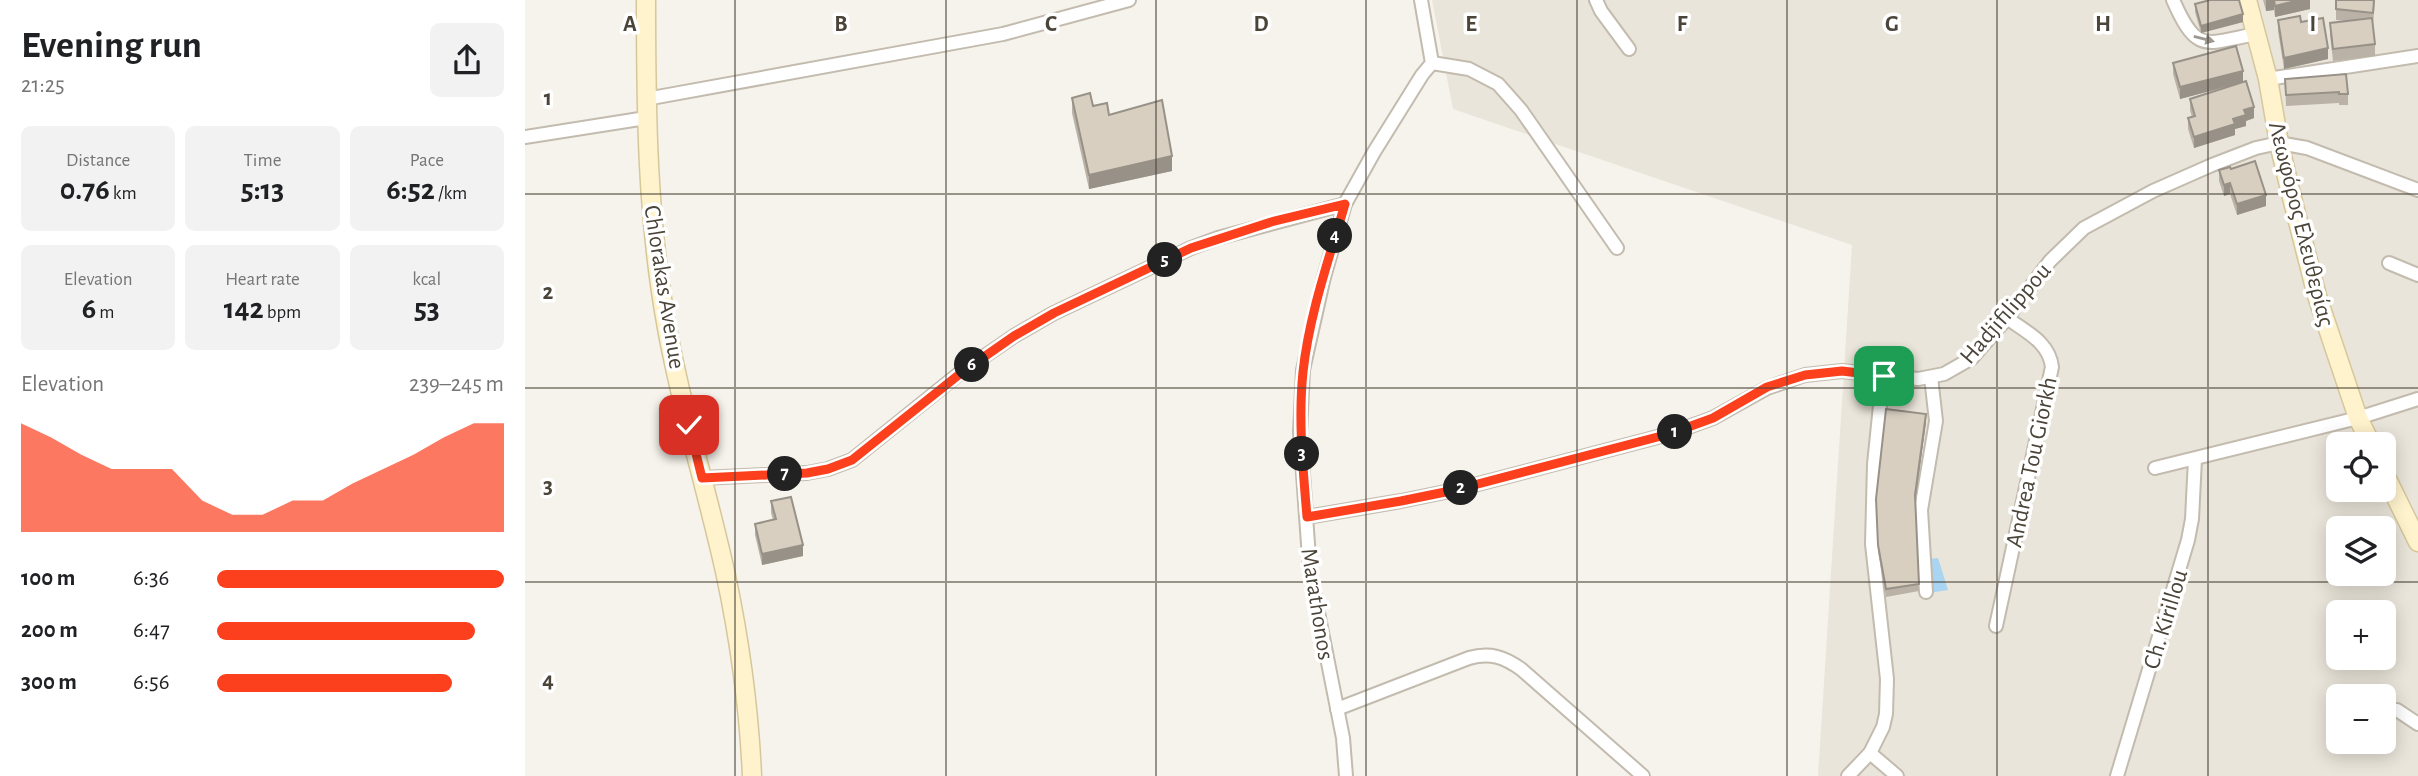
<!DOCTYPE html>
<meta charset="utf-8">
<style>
:root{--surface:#fff;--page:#f2f2f2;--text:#202124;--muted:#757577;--accent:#fc3f1d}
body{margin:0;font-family:"Alegreya Sans",sans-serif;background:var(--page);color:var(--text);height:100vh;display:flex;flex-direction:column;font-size:26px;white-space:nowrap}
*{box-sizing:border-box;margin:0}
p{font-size:23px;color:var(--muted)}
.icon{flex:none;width:38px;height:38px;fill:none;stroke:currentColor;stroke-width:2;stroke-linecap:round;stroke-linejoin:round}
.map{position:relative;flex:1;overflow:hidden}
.drawer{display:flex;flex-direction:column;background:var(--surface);width:525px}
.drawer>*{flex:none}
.fabs{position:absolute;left:1801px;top:432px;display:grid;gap:14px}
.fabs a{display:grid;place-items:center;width:70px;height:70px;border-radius:10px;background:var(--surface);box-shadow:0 4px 18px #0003;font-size:35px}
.pin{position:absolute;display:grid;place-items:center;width:60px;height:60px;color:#fff;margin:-30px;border-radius:14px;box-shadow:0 4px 10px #0006}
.km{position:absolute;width:35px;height:35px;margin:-18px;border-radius:50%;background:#222;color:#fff;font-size:19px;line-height:35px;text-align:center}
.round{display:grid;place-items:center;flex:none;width:74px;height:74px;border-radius:10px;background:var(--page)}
.headline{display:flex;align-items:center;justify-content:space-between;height:119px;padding:0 21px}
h1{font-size:38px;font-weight:700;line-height:52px}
.stats{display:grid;grid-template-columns:repeat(3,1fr);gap:10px;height:119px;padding:7px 21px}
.stats div{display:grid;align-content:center;border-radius:10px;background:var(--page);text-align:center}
.stats b{font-size:30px;font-weight:700}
.stats small{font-size:19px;font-weight:400}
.stats p{font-size:19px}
.chart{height:196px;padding:14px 21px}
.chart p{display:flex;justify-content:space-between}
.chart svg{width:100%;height:126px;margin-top:7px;fill:var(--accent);opacity:.7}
ul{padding:0 21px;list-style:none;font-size:23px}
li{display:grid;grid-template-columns:112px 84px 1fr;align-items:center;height:52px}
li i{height:18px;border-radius:9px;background:var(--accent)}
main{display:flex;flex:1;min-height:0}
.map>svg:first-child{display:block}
.residential{fill:#eae5da;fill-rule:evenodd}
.water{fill:#a9d4f2}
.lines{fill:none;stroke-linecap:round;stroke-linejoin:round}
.street-casing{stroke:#c2bbae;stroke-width:16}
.secondary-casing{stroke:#d6c79b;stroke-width:21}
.street{stroke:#fff;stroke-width:12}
.secondary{stroke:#fff3cd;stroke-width:18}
.wall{fill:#bab2a6}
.shaded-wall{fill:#979187}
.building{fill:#d8cfc1;stroke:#979187;stroke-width:2}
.oneway{fill:#9c9892}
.route-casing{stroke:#fff;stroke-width:14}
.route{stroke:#fc3f1d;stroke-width:9}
.grid{fill:none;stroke:#4b4439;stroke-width:2;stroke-opacity:0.55}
.labels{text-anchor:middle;stroke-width:7;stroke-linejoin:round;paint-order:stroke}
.street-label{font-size:24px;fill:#4b4439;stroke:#fff}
.grid-label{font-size:23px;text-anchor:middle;font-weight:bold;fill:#4b4439;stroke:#fff;stroke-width:7;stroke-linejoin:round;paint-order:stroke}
</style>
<main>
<section class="drawer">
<div class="headline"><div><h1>Evening run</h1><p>21:25</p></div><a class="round"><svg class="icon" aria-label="share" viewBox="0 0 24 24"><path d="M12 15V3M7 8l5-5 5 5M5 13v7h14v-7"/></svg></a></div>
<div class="stats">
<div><p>Distance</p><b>0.76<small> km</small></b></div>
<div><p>Time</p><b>5:13</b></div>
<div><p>Pace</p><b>6:52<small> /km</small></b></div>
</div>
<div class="stats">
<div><p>Elevation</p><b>6<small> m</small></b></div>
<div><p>Heart rate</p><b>142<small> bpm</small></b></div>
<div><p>kcal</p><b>53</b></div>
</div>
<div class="chart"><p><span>Elevation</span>239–245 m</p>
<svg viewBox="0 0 160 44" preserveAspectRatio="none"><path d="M0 44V6L10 11L20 17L30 22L40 22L50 22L60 33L70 38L80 38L90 33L100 33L110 27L120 22L130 17L140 11L150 6L160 6V44z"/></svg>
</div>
<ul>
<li><b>100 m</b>6:36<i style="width:100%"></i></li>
<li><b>200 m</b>6:47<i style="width:90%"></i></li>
<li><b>300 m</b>6:56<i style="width:82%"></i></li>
</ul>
</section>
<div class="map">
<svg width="1893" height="776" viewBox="0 0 1893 776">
<rect width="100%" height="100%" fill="#f6f3ec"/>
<path class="residential" d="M907 0H1893V776H1293L1327 245 928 109ZM1813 444H1858V490H1813ZM1813 528H1858V574H1813ZM1813 612H1858V658H1813ZM1813 696H1858V742H1813Z"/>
<path class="water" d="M1413 558 1423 590 1404 593V559Z"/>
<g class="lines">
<defs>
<g id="street">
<path d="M1071 0 1076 11 1104 49"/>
<path d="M1648 0C1672 54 1679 44 1731 34"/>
<path d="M907 63 944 69 973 84 996 110 1092 248"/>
<path d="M1743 79 1893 56"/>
<path d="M121 99 478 34 604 0"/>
<path d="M0 137 121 118"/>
<path d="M1864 263 1893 275"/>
<path d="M1630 468 1833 418 1893 399"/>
<path d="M177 478 282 473 303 469 327 460 435 373 489 336 529 313 666 248 693 238 820 204"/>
<path d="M782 517 876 501 930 490 1144 434 1188 418 1242 388 1280 375 1317 371 1393 379 1419 374 1447 358 1482 318 1525 261 1559 228 1628 191 1687 165 1731 148 1754 143 1782 148 1893 190"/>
<path d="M1401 592 1396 510 1411 421 1406 377"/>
<path d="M1471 626 1527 367C1524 342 1501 332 1482 318"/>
<path d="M812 709 944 658C965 652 979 657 996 669L1118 776"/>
<path d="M1872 710 1893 724"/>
<path d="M1345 753 1372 776"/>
<path d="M821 776 818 738 785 572 775 432 778 370 799 277 820 204 849 152 897 75 907 63 896 0"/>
<path d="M1323 776 1345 753 1358 727 1361 714 1362 679 1347 544 1349 464 1358 376"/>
<path d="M1592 776 1663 540 1667 519 1670 459"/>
</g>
<g id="secondary">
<path d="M121 0C121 110 122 220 142 328 157 412 183 493 201 576 215 642 224 709 227 776"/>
<path d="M1722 0 1743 79 1754 143 1765 190 1792 296 1833 418 1846 444"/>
<path d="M1858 471 1893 542"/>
</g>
</defs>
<use href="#street" class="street-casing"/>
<use href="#secondary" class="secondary-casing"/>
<use href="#street" class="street"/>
<use href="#secondary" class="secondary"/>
</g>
<g class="wall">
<path d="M1738 0H1785V9L1750 17 1749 10 1741 11Z"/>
<path d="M1850 0 1848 24H1847L1850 44V56L1808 61 1805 35V23L1822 21 1811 20V9Z"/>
<path d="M1670 4 1718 22 1676 33 1670 12Z"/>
<path d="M1753 20 1776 22 1803 59 1759 69 1753 31Z"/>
<path d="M1648 63 1718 82 1729 118 1721 121V126L1710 129V135L1669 148 1663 129V118L1667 117 1665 110V99L1717 83 1655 99 1648 74Z"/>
<path d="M1760 79 1823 94V105H1814V103L1761 106Z"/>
<path d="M547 98 568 106 584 115 647 171 564 189 547 113Z"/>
<path d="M1706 169 1741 206 1712 215 1705 194 1699 196 1694 181V170Z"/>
<path d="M1401 422 1390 501 1394 591 1361 597 1353 552 1351 499Z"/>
<path d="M246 501 278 556 237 565 230 535V524L248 520 246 513Z"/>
</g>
<g class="shaded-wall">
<path d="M1741 0H1749V10L1741 11Z"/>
<path d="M1775 0H1785V9L1750 17V6Z"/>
<path d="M1718 14V22L1676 33V26Z"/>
<path d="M1803 48V59L1759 69V58Z"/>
<path d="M1718 71V82L1655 99V87Z"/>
<path d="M1729 107V118L1721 121V126L1710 129V135L1669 148V137L1708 119 1719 110Z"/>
<path d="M647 156V171L564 189V175Z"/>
<path d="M1705 183V194L1699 196V185Z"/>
<path d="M1741 195V206L1712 215V204Z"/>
<path d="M1401 414V422L1390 503V495Z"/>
<path d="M278 545V556L237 565V554Z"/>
</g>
<g class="building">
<path d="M1685 0H1714L1718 14 1676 26 1670 4Z"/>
<path d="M1749 0H1775L1750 6Z"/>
<path d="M1811 0H1849L1848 13 1811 9Z"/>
<path d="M1775 16 1776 22 1798 18 1803 48 1759 58 1753 20Z"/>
<path d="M1847 18 1850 44 1808 49 1805 23Z"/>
<path d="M1711 46 1718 71 1655 87 1648 63Z"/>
<path d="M1821 74 1823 94H1814V92L1761 95 1760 79Z"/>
<path d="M1721 81 1729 107 1719 110 1721 115 1708 119 1710 124 1669 137 1663 118 1670 116 1665 99Z"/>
<path d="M565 93 568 106 582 103 584 115 637 100 647 156 564 175 547 98Z"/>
<path d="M1730 161 1741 195 1712 204 1705 183 1699 185 1694 170 1705 167 1706 169Z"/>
<path d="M1361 409 1401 414 1390 495 1394 584 1361 589 1353 545 1351 499Z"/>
<path d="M266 497 278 545 237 554 230 524 251 519 246 501Z"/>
</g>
<defs><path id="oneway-solid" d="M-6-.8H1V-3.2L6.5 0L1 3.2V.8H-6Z" transform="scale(1.75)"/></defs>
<use class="oneway" href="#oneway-solid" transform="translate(1679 39) rotate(14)"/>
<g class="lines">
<defs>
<path id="route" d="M164 425 177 478 282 473 303 469 327 460 436 373 489 336 529 313 666 248 746 222 820 204C804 259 784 315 778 372 773 420 778 468 782 517L876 501 930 490 1144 434 1188 418 1242 387 1280 375 1317 371 1359 376"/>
</defs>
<use href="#route" class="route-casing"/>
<use href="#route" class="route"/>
</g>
<path class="grid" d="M210 0V776M421 0V776M631 0V776M841 0V776M1052 0V776M1262 0V776M1472 0V776M1683 0V776M0 194H1893M0 388H1893M0 582H1893"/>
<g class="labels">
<g class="street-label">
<text transform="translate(1777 224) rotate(76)" y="8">Λεωφόρος Ελευθερίας</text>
<text transform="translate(140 287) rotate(81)" y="8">Chlorakas Avenue</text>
<text transform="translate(1480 313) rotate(-49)" y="8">Hadjifilippou</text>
<text transform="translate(1506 462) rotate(-78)" y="8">Andrea Tou Giorkh</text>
<text transform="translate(793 604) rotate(81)" y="8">Marathonos</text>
<text transform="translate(1640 619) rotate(-73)" y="8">Ch. Kirillou</text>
</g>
</g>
<g class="grid-label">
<text x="105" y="31">A</text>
<text x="316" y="31">B</text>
<text x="526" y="31">C</text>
<text x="736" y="31">D</text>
<text x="946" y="31">E</text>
<text x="1157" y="31">F</text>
<text x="1367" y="31">G</text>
<text x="1578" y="31">H</text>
<text x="1788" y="31">I</text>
<text x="23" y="105">1</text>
<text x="23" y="299">2</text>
<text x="23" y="493">3</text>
<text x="23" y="687">4</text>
</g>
</svg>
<div class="fabs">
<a><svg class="icon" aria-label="locate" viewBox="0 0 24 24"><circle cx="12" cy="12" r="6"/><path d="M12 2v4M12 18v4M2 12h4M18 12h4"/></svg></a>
<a><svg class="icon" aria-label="layers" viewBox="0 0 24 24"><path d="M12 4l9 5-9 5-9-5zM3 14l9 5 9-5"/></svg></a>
<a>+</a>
<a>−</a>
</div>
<div class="pin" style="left:1359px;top:376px;background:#1e9e55"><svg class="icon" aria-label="arrive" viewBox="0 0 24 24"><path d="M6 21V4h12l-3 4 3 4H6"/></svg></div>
<div class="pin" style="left:164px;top:425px;background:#d93025"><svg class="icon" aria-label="check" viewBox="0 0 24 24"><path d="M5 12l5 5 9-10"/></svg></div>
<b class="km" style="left:1150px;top:432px">1</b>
<b class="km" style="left:936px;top:488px">2</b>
<b class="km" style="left:777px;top:454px">3</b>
<b class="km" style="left:810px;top:236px">4</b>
<b class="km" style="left:640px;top:260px">5</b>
<b class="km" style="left:447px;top:365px">6</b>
<b class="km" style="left:260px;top:474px">7</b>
</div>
</main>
